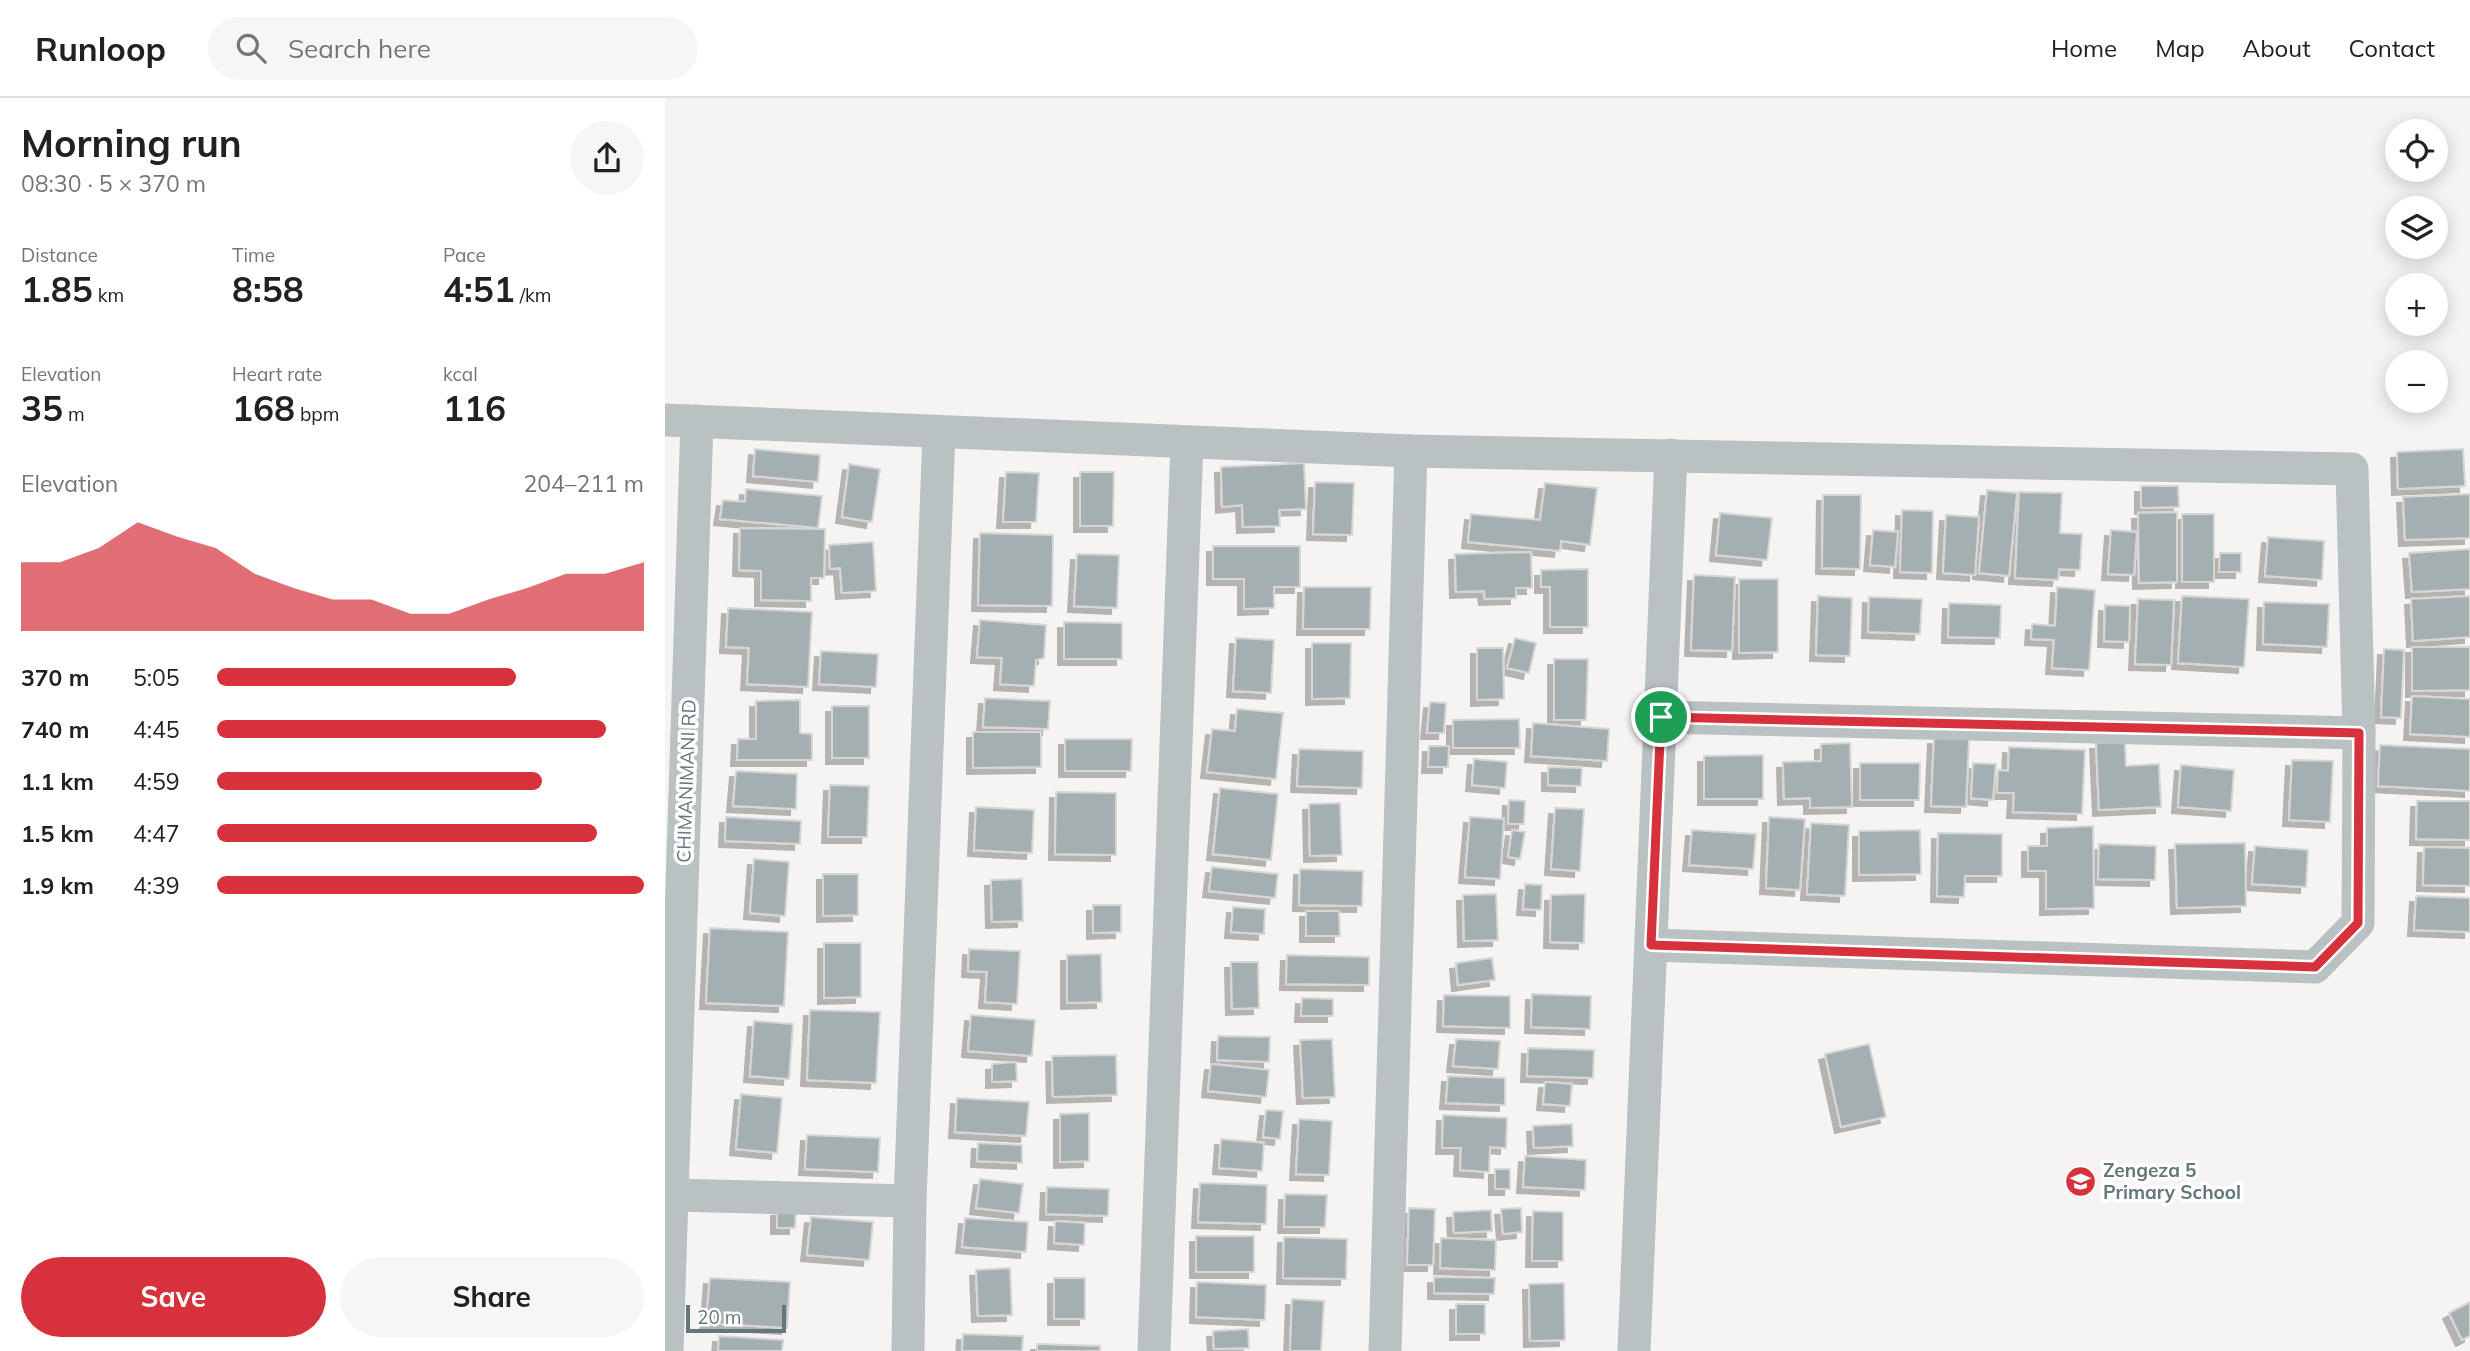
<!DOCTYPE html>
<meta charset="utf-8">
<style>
:root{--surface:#fff;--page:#f6f6f6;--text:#202124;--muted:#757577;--line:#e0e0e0;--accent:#d7313b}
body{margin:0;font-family:Mulish,sans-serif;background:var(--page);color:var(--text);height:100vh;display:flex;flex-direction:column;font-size:26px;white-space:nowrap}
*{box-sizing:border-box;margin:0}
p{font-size:23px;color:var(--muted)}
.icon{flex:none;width:38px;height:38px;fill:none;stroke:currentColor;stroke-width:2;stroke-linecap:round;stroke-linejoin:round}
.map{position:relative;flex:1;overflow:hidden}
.details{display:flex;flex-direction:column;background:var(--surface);width:665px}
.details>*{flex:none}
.tools{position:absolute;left:1720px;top:21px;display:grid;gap:14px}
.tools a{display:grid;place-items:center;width:63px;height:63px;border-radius:50%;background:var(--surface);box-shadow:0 4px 18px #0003;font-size:35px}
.scale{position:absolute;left:21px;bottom:18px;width:100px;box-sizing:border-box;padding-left:7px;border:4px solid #62787b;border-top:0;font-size:19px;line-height:24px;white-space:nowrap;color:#62787b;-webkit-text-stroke:5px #fff;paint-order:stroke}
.pin{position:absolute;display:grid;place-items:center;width:60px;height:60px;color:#fff;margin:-30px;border:4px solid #fff;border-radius:50%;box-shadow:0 2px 7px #0007}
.round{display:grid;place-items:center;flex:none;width:74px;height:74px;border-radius:37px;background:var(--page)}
.overview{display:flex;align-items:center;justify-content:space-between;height:119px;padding:0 21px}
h1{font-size:38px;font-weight:700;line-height:52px}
.metrics{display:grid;grid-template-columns:repeat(3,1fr);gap:10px;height:119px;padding:7px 21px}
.metrics div{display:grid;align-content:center}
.metrics b{font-size:35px;font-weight:700}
.metrics small{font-size:19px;font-weight:400}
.metrics p{font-size:19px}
.chart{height:196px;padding:14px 21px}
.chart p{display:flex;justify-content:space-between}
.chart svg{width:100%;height:126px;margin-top:7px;fill:var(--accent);opacity:.7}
.action{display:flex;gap:14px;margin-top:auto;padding:14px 21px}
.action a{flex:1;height:80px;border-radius:42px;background:var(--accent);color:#fff;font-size:28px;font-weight:700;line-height:80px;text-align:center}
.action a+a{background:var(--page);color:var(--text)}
ul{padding:0 21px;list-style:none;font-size:23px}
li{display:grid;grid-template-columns:112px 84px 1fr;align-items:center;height:52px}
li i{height:18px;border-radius:9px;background:var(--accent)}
header{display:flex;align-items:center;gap:42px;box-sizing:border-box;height:98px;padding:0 35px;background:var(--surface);border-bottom:2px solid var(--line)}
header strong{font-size:33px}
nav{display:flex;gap:38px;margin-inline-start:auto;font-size:24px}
.search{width:490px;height:63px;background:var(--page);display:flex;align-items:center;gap:18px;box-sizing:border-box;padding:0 24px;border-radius:38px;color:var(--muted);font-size:26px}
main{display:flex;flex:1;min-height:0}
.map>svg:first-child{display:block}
.building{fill:#a4afb1;stroke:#d7d6d5;stroke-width:2;filter:url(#shadow)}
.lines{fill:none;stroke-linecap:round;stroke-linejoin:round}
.minor{stroke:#bac1c2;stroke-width:33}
.route-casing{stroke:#fff;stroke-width:14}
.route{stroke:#d7313b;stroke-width:9}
.labels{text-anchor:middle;stroke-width:7;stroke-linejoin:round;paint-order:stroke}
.street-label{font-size:19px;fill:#62787b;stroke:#fff}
.poi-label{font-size:19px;font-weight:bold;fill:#62787b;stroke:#fff;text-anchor:start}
</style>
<header>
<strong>Runloop</strong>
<div class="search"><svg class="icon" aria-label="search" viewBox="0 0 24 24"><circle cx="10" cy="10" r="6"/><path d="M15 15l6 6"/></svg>Search here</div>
<nav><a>Home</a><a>Map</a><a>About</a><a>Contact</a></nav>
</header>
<main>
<section class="details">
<div class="overview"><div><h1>Morning run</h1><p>08:30 · 5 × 370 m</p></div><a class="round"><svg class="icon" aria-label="share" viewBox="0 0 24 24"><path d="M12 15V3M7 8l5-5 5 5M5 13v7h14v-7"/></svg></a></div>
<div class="metrics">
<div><p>Distance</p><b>1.85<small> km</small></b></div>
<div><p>Time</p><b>8:58</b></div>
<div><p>Pace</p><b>4:51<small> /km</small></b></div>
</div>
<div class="metrics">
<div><p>Elevation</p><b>35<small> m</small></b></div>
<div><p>Heart rate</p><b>168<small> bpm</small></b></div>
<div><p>kcal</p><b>116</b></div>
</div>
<div class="chart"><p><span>Elevation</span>204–211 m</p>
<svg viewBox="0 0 160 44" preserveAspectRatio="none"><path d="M0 44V20L10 20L20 15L30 6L40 11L50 15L60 24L70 29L80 33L90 33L100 38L110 38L120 33L130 29L140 24L150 24L160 20V44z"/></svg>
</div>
<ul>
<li><b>370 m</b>5:05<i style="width:70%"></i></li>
<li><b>740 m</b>4:45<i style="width:91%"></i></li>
<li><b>1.1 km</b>4:59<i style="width:76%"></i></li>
<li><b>1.5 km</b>4:47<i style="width:89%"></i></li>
<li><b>1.9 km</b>4:39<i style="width:100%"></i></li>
</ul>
<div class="action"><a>Save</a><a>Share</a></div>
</section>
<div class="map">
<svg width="1805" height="1253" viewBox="0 0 1805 1253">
<defs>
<filter id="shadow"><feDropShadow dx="-6" dy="6" stdDeviation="0" flood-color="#0004"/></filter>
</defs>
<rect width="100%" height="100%" fill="#f5f4f2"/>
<g class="building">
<path d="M90 351 155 357 153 384 88 378Z"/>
<path d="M1798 351 1800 388 1733 391 1732 354Z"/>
<path d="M639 365 641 411 614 412 615 428 578 429 577 407 557 409 556 369Z"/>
<path d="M184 366 215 371 207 424 177 419Z"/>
<path d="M341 374 374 375 371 424H338Z"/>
<path d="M415 374H449L448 428H415Z"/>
<path d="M650 384 689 385 687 437 648 436Z"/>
<path d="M880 385 932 390 925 447 896 443 895 453 803 444 806 416 875 422Z"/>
<path d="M1476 388H1513L1514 409 1476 410Z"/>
<path d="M81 391 157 398 153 430 55 421 58 402 80 404Z"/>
<path d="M1322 392 1352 395 1344 478 1314 475Z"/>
<path d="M1354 394 1397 395 1395 435 1417 436 1415 472 1394 471 1393 482 1350 480Z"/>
<path d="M1805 396V440L1740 442 1738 399Z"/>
<path d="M1158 397H1196L1195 471 1157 470Z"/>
<path d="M1237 412 1268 413 1267 475 1235 474Z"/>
<path d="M1512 414V484L1474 485 1473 415Z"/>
<path d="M1055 415 1107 420 1102 462 1051 457Z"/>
<rect x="1517" y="416" width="32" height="68"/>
<path d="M1281 417 1314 419 1310 477 1278 475Z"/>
<path d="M75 430 160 431 159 480H146V503L96 502V473L74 472Z"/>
<path d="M1208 432 1233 434 1230 469 1205 467Z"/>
<path d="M1446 432 1472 434 1469 477 1443 476Z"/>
<path d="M315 435 388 437 387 508 313 507Z"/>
<path d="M1603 439 1659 443 1657 482 1600 478Z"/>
<path d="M208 444 211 493 177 495 175 470 165 471 164 447Z"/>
<path d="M548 448H635V489H609V510L579 511V481H548Z"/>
<path d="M1805 451V491L1747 494 1744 455Z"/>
<path d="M866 454 867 490H851V500L820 501 819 493 791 494 790 456Z"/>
<path d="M1555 455H1576V474H1554Z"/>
<path d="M412 456 454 457 452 510 409 508Z"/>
<path d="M923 471V529H885V489H876V472Z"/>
<path d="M1029 477 1070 479 1067 553 1026 552Z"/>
<path d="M1074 481H1113V554L1074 555Z"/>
<path d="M639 489H706L705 531H638Z"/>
<path d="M1392 489 1430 492 1424 572 1387 570 1389 542 1366 541 1367 526 1390 528Z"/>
<path d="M1153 498 1187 500 1185 558 1151 557Z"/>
<path d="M1517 498 1584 501 1579 569 1513 565Z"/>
<path d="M1805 498V539L1748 543 1746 501Z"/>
<path d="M1204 499 1257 501 1255 536 1203 534Z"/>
<path d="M1473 501 1509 502 1506 567 1470 566Z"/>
<path d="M1599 504 1664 506 1662 549 1598 546Z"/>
<path d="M1284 505 1336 507 1335 540 1283 539Z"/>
<path d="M1440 507 1465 508 1464 544 1439 543Z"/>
<path d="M63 510 147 514 143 589 82 586 84 550 61 549Z"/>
<path d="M315 522 381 527 379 560 371 562 369 588 335 586 337 560 312 559Z"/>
<path d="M399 524 457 525V561H399Z"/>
<path d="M571 540 609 542 606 595 568 593Z"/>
<path d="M850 540 871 545 864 575 842 570Z"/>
<path d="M647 545H686L685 600 647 601Z"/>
<path d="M1747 549H1805V592L1747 593Z"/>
<path d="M812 550H838L839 601 812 602Z"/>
<path d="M1719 551 1739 552 1736 620 1716 619Z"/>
<path d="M156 553 213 556 211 589 154 586Z"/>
<path d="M889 561H923L921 622H889Z"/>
<path d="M1747 598 1805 601V639L1745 636Z"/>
<path d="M320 600 385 603 383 631 318 629Z"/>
<path d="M135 602V635L147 636V662H72L73 641H91V603Z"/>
<path d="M765 604 781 605 779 635H762Z"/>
<rect x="167" y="608" width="37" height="52"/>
<path d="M572 611 618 615 611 681 542 674 547 631 570 633Z"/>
<path d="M854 621 855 650H788V622Z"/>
<path d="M868 625 944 631 942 663 866 658Z"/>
<path d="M308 634H376V669L308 670Z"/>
<path d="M1269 640 1304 641 1301 709 1266 708Z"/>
<path d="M400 641H467L466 673H400Z"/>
<path d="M1460 644 1461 668 1494 666 1496 709 1434 712 1431 645Z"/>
<path d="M1185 645 1187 709 1145 710V700L1119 701 1118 664 1156 663V646Z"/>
<path d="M1715 647 1805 651V693L1713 688Z"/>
<path d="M764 648H784L783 669H763Z"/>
<path d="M1344 649 1420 652 1417 716 1348 714 1349 695H1332L1333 672 1343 673Z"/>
<path d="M634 651 698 653 697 690 632 688Z"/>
<path d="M1098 657V701H1039V658Z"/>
<path d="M809 661 842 664 840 690 807 687Z"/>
<path d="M1627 662 1668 663 1665 724 1624 722Z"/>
<path d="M1195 665H1255L1254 702H1195Z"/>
<path d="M1308 665 1331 666 1328 702 1306 700Z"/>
<path d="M1516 667 1569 672 1566 713 1513 709Z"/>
<path d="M883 669 917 670 916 688 883 687Z"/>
<path d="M71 673 132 676 131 711 68 708Z"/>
<path d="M165 687 204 688 202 739H163Z"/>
<path d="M555 690 613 696 606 762 548 756Z"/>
<path d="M391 694 451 695V757L390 756Z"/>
<path d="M844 702 860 703 859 726H843Z"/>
<path d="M1752 703H1805V742L1751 741Z"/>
<path d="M675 705 677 757 645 758 644 706Z"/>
<path d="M311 709 369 712 367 755 309 752Z"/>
<path d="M890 710 919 711 915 773 886 771Z"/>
<path d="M61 719 136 723 135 746 60 743Z"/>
<path d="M805 719 839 721 835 781 800 779Z"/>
<path d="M1104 719 1140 721 1135 792 1101 790Z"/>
<path d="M1146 725 1184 727 1180 798 1142 796Z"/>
<path d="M1428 728 1429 810 1381 811V773H1363V748H1382V730Z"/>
<path d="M847 732 860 734 855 761 843 759Z"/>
<path d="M1027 732 1091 736 1088 771 1024 767Z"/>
<path d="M1255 732 1256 776 1194 777V733Z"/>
<path d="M1273 735 1337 736V778H1300L1299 799 1272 798Z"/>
<path d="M1580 745 1581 808 1512 810 1510 746Z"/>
<path d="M1434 746 1491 748 1490 782 1433 781Z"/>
<path d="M1590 748 1643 752 1641 789 1587 786Z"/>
<path d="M1759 749 1805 750V788L1758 787Z"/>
<path d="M89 761 124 764 120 818 85 815Z"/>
<path d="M547 769 613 776 610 800 544 793Z"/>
<path d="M635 771 698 773 697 808 634 807Z"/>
<path d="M158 776H193V817L158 818Z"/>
<path d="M357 781 358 823 327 824 326 782Z"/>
<path d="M860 786 877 787 876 812 858 811Z"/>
<path d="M831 796 833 842 799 843 798 797Z"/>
<path d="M920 796 919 845 885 844 886 797Z"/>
<path d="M1751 798 1805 800V834L1749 832Z"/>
<path d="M428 807H456V834L428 835Z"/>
<path d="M568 809 600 811 599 836 566 834Z"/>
<path d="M641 813H674L675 838H641Z"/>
<path d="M45 830 123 834 119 908 41 905Z"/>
<path d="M159 845H196V899L159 900Z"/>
<path d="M304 851 355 853 352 906 320 904 322 874 303 873Z"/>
<path d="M436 856 437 904 402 905V857Z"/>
<path d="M622 857 704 859V887L621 886Z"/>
<path d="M827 860 830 882 793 887 791 865Z"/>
<path d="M566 864H593L594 910 567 911Z"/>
<path d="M867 896 926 898 925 931 866 929Z"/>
<path d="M779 897 845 898V930L778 928Z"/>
<path d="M637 900 668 901V918H636Z"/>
<path d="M145 912 215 914 211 985 142 982Z"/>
<path d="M306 917 370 922 367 958 303 953Z"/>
<path d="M89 923 128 926 124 981 85 978Z"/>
<path d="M553 938 605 939 604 964 552 962Z"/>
<path d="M667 941 670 999 638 1000 635 942Z"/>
<path d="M791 941 835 943 833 971 788 968Z"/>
<path d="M1204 946 1221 1019 1176 1029 1160 956Z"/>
<path d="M863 950 929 952 928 980 862 978Z"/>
<path d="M451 957 452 997 388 999 387 958Z"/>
<path d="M351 964 352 983 327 984V966Z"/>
<path d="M546 966 604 972 601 999 543 993Z"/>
<path d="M783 978 840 980V1007L781 1005Z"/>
<path d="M880 984 907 986 905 1008 878 1006Z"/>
<path d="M76 996 117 1000 112 1055 71 1051Z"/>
<path d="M292 1000 364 1004 361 1038 290 1034Z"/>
<path d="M601 1012 618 1013 615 1041 598 1039Z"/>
<path d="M424 1015V1063L395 1064V1016Z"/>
<path d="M778 1017 842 1020 841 1050 825 1049 824 1074 795 1072 796 1050H777Z"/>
<path d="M634 1021 667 1023 664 1077 631 1076Z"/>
<path d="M907 1026 908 1048 869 1050 868 1028Z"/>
<path d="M142 1037 215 1040 213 1074 140 1071Z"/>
<path d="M556 1041 599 1045 597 1073 554 1070Z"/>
<path d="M313 1045 357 1047V1065L312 1063Z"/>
<path d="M860 1058 921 1062 920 1092 858 1089Z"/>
<rect x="830" y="1071" width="15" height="20"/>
<path d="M315 1081 358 1086 354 1115 311 1110Z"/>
<path d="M535 1085 602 1087 601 1126 533 1124Z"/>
<path d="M382 1089 444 1091 443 1118 381 1116Z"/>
<path d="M620 1096 662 1097 660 1129H619Z"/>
<path d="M744 1110 770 1111 768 1167H742Z"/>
<path d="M856 1110 857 1134 838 1136 836 1111Z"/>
<path d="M131 1111 130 1130H112V1112Z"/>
<path d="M826 1112 827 1133 789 1135 788 1114Z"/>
<path d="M868 1113 898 1114V1163H867Z"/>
<path d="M146 1119 208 1124 204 1162 142 1157Z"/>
<path d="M300 1120 363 1124 361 1154 297 1149Z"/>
<path d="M390 1123 420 1125 419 1147 389 1145Z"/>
<rect x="531" y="1138" width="58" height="36"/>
<path d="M619 1139 682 1141 681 1181 618 1180Z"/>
<path d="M776 1140 831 1142 830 1172 775 1170Z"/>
<path d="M345 1170 347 1217 313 1218 311 1172Z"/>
<path d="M769 1179 830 1180 829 1196 769 1195Z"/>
<path d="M45 1180 125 1184 122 1230 41 1225Z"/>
<rect x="389" y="1180" width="31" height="41"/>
<path d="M532 1184 601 1187 600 1222 531 1219Z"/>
<path d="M899 1185 900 1242 865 1243 864 1186Z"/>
<path d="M627 1201 659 1203 656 1253H625Z"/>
<path d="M1805 1204V1238L1797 1242 1784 1215Z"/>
<rect x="791" y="1206" width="29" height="30"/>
<path d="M583 1231 584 1250 549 1251 548 1233Z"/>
<path d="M298 1236 358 1238 357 1253H297Z"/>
<path d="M54 1238 118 1242 117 1253H53Z"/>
<path d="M372 1246 435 1248V1253H372Z"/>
</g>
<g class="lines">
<g class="minor">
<path d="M0 322 746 353 1687 371 1694 635 1693 825 1650 869 986 847"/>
<path d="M996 619 1694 635"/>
<path d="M7 1097 245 1103"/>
<path d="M2 1253 32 323"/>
<path d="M243 1253 245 1103 274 334"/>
<path d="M489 1253 522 344"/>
<path d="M720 1253 746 353"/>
<path d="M969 1253 1006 357"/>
</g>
</g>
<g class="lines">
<defs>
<path id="route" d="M996 619 1694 635 1693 825 1650 869 986 847Z"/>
</defs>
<use href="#route" class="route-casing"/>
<use href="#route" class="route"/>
</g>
<defs>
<symbol id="school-disc" viewBox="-11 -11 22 22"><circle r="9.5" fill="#d7313b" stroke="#fff"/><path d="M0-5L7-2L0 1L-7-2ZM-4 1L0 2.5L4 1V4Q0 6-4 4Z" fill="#fff"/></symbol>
</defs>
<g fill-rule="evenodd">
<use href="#school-disc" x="1398" y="1066" width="35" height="35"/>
</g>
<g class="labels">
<g class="street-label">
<text transform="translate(21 683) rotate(-88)" y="7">CHIMANIMANI RD</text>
</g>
<g class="poi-label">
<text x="1438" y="1079">Zengeza 5<tspan x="1438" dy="22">Primary School</tspan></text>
</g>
</g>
</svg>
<div class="tools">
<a><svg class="icon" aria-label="locate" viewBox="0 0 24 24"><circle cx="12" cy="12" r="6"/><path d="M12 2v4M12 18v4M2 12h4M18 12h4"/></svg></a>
<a><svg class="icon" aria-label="layers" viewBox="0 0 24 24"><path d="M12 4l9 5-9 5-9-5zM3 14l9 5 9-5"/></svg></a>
<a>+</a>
<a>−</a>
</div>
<div class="scale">20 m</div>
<div class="pin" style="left:996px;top:619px;background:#1e9e55"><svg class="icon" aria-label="arrive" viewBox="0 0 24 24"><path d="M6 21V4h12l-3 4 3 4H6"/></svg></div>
</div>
</main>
